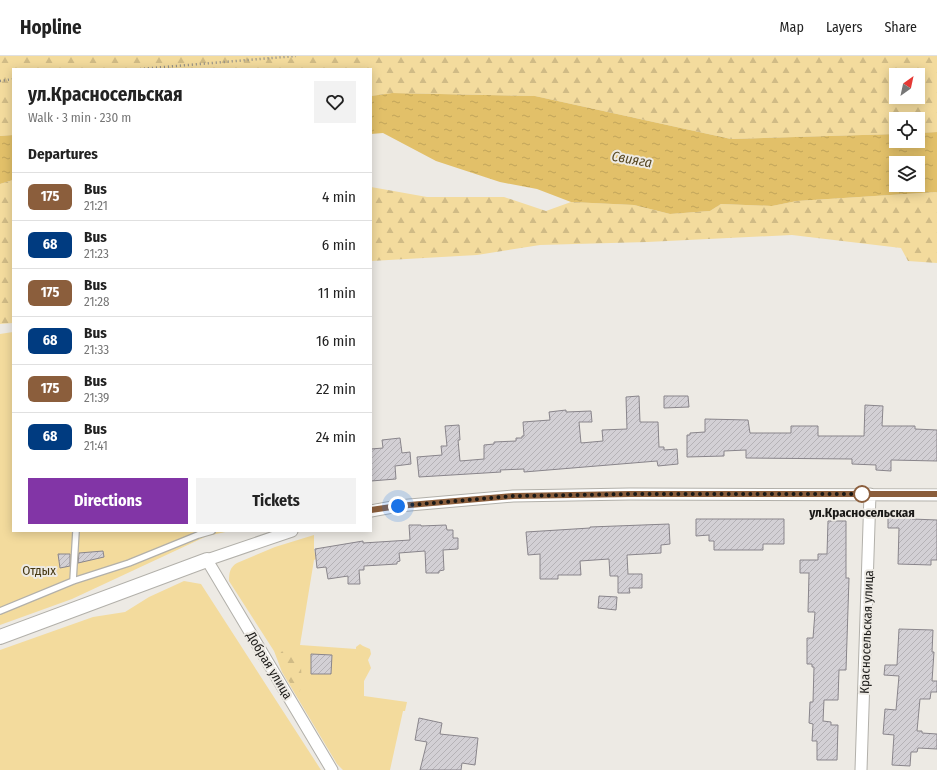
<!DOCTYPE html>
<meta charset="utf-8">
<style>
:root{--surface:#fff;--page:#f2f2f2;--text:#222;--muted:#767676;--line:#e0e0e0;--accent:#8235a6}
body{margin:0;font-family:"Fira Sans Condensed",sans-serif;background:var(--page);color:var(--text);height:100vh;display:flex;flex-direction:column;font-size:15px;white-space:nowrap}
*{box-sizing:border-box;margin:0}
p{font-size:13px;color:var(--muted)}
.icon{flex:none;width:22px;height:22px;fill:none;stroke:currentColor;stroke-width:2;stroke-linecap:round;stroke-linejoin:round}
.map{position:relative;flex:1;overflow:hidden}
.panel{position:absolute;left:12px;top:12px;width:360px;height:464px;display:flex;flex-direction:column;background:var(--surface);border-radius:0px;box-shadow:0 2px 10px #0003}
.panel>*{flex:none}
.badge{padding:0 8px;border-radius:6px;font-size:14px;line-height:26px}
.needle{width:26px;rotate:33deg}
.controls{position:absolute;left:889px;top:12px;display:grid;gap:8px}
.controls a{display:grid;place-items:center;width:36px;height:36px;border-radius:0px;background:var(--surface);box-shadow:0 2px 10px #0003;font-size:20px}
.you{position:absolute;width:20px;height:20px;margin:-10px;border:3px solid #fff;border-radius:50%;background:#1a73e8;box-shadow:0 0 0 6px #1a73e833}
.map>.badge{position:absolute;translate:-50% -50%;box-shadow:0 0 0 2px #fff}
h2{padding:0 16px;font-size:15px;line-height:36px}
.round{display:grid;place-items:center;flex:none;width:42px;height:42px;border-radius:0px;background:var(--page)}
.overview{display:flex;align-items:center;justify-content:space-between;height:68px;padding:0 16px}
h1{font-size:19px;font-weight:700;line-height:30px}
.primary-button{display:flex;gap:8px;margin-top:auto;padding:8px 16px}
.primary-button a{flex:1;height:46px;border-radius:0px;background:var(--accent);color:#fff;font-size:16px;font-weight:700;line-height:46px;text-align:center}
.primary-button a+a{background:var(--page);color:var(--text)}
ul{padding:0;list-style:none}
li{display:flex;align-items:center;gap:12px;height:48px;padding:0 16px;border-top:1px solid var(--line)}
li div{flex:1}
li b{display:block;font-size:15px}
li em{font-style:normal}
li .badge{min-width:44px;font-weight:700;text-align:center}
header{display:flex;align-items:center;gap:24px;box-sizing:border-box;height:56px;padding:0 20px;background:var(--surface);border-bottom:1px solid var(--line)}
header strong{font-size:19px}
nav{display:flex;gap:22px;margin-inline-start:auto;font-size:14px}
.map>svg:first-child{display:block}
.green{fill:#f3db9d}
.forest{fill:url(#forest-firs);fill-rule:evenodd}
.water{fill:url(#water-ripples);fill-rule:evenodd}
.building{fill:url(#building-hatch);stroke:#89858b}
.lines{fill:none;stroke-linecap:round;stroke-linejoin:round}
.service-casing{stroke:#b2b0aa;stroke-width:8}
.minor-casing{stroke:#b2b0aa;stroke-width:13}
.tertiary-casing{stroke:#b2b0aa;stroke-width:16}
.path{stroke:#8b8985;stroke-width:2.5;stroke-dasharray:1 3;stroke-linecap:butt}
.service{stroke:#fff;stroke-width:5.5}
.minor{stroke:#fff;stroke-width:11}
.tertiary{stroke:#fff;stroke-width:14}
.line-casing{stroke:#fff;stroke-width:9}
.line{stroke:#8b5e3c;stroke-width:6}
.walk{stroke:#1a1917;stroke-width:4;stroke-dasharray:0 7.2}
.stop-dot{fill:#fff;stroke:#8b5e3c;stroke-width:2}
.labels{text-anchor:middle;stroke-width:4;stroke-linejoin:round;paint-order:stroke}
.stop-label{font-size:13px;font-weight:bold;fill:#1a1917;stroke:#edeae4}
.park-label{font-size:13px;fill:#463812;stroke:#edeae4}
.street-label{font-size:13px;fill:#1a1917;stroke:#edeae4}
.water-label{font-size:14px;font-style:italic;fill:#584924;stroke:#edeae4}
</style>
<header>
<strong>Hopline</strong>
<nav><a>Map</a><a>Layers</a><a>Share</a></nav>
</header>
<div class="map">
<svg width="937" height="714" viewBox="0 0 937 714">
<defs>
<pattern id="forest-firs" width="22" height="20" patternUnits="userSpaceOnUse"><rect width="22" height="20" fill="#f3db9d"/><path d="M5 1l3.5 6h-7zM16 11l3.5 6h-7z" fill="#d0bb86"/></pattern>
<pattern id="water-ripples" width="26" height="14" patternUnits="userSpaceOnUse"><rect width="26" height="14" fill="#e2c069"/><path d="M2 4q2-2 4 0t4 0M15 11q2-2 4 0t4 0" fill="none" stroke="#c1a45a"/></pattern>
<pattern id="building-hatch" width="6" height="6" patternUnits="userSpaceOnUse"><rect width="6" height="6" fill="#d3d0d5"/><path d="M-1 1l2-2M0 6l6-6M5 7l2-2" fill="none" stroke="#b5b2b6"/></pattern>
</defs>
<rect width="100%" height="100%" fill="#edeae4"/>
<path class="green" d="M13,276V475H230L207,480L72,543L0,569V278Z
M314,479V493L316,503L314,504L300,589L356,593V591L360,588L363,590L370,593L371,598L368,604L371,612L364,625V640L407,646L405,655H403L390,714H343L337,708L282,616L274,595L229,525C229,517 230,511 237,507L275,491Z
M184,525L201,528L321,714H0V594L93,561L125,556L149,541Z"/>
<path class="forest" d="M0,0H937V76L918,77V63H896V78L731,83L535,40L393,37L371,40V13H13V79L0,80ZM896,19H918V41H896Z
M13,124V267L0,268V128Z
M371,131L427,141H504L546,155L571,146L634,149L670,158L710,155L721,148L772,150L797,145L937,136V207L908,205L901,192L792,179L647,186L540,189L477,199L371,205Z
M285,594C289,594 292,594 295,596C303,603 302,625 300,635L298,636L295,635L283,615L279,603L281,596Z"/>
<path class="water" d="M392,37L535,40L731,83L896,78V85H918V77L937,76V136L797,145L772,150L721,148L710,155L670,158L634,149L571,146L537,133L500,126L436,105L383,77L371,78V40ZM896,107H918V129H896Z
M13,79V124L0,128V80Z"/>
<path class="building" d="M639,340L640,366H658L659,391H664V394L677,393L678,408L658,410L657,405L524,416V413L500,414L501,416L419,421L417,401L442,399L441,390H447L445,370L459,369L460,384H458L460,405L484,403V389L494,388V386L516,385V382H522V380H524L523,366L550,364L549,356L566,354V356L591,355L592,366H579L581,387L603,385L602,374L627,373L626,341Z
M664,340H688L689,351L664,352Z
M865,349L883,350L882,370H915V373L937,374V405L891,404V415L876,414V409L852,408V403L746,402V394L724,395V400L687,401V379H690V377L705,376V363L748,364L750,377H791V370H818V380H864Z
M400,382L402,397L410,396L411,408L395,410L396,423L371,425V393L383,392L382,384Z
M894,456L912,457V463L937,464V504H931V509L898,508L899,472H888V461Z
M696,463H784V488H763V494H714V485H709V479L696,480Z
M828,465H846V522H849L846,614H839L838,644H824L823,665L831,666V669H838L837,704H817V685H812L813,668L809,667L810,646H813L814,611H812V608H807V582H813L815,556H808L809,517H800V504H818V498H827Z
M669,468L670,488L661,489V497L627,499L628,518H642V532H629L630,537H618V520H610L609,503L580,505L581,519H558V523H540V498L528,499L526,476L590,472V471Z
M409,469H421V470L446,469L447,474H453V482H458V493L443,494L444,514L439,515V517H426L425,495L399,497L400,505L397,506V508L364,510V514H359L360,528H348V520L328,523L326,511L317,512L315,493L363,485V487L410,484Z
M103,495L104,501L78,507L79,497Z
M58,498H70V510L60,512Z
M599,540L617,541L616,554L598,552Z
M899,573L933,574L932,596H934L932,625H937V636H931L930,643H920L917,675H922V677L937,678V693L918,692L917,696H911L910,710L892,709L894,679L883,678L885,653L896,654L899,620L884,619L885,609H897Z
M311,598L332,599L331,618H311Z
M419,662L442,667L440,678L478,682L475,709L462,707L461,714H420L427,686L415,684Z"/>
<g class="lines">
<g class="service-casing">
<path id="service" d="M73,525L76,475
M0,555L73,525L129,507L198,479L212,475"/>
</g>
<g class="minor-casing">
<path id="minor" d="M371,455L398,450L513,440L630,438L937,439
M292,475L207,504L332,714
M861,714L870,438"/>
</g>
<g class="tertiary-casing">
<path id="tertiary" d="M0,581L207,504"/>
</g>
<path class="path" d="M140,13L296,0
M0,25L13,23"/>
<use href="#service" class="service"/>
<use href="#minor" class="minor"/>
<use href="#tertiary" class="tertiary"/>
</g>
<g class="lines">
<g class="line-casing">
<path id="line" d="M371,454L398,450L513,440L630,438H937"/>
</g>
<use href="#line" class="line"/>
<path class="walk" d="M398,450L513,440L630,438H862"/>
</g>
<circle class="stop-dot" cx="862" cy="438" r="8"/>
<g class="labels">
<g class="stop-label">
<text x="862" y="461">ул.Красносельская</text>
</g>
<g class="park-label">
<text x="39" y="519">Отдых</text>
</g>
<g class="street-label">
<text transform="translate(866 576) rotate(-88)" y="5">Красносельская улица</text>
<text transform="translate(270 609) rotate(59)" y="5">Добрая улица</text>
</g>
<g class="water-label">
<text transform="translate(632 103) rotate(10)" y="5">Свияга</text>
</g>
</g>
</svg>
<div class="controls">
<a><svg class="needle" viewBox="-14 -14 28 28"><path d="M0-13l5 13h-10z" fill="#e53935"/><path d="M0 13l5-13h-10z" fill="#767676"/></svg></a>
<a><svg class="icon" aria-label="locate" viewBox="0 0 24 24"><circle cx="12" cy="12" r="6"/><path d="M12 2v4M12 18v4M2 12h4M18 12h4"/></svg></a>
<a><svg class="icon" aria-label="layers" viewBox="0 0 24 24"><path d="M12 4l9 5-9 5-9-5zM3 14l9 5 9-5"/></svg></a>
</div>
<div class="you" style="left:398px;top:450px"></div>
<section class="panel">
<div class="overview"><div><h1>ул.Красносельская</h1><p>Walk · 3 min · 230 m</p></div><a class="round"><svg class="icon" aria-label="heart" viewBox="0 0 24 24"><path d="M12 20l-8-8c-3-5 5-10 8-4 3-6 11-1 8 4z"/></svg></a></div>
<h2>Departures</h2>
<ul>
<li><span class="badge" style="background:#8b5e3c;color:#fff">175</span><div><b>Bus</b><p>21:21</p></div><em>4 min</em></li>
<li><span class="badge" style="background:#003b80;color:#fff">68</span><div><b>Bus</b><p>21:23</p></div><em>6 min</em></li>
<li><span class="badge" style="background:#8b5e3c;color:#fff">175</span><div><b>Bus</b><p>21:28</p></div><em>11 min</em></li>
<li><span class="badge" style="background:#003b80;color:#fff">68</span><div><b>Bus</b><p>21:33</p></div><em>16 min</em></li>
<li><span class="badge" style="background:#8b5e3c;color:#fff">175</span><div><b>Bus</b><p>21:39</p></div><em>22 min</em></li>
<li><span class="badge" style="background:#003b80;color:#fff">68</span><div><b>Bus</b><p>21:41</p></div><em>24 min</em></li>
</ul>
<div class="primary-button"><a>Directions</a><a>Tickets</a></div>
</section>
</div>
